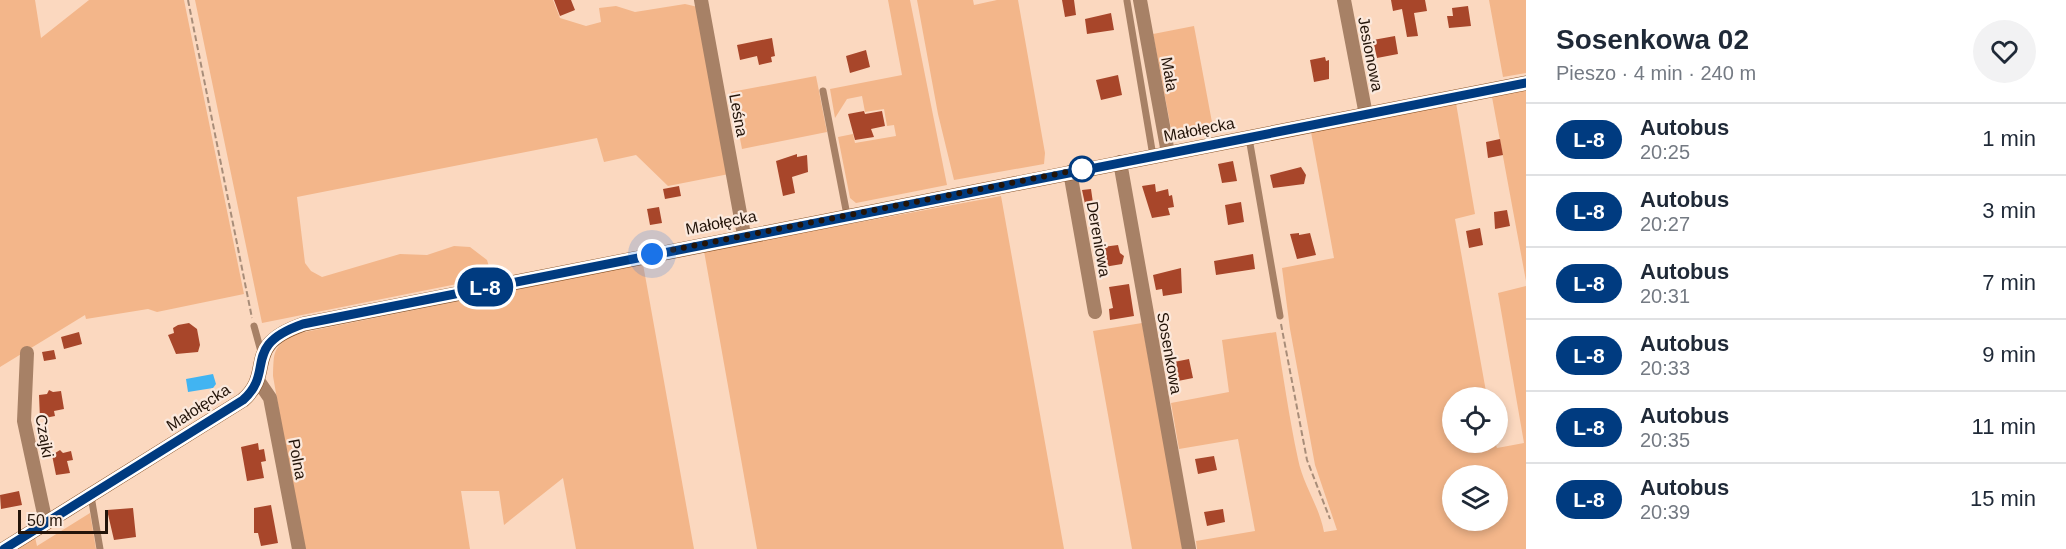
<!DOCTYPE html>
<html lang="pl">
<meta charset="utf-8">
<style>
:root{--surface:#fff;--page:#f2f2f3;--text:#1f2937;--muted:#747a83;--line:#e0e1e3}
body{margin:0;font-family:Arial,sans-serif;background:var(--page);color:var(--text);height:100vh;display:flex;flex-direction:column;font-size:22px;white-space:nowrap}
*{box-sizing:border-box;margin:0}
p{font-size:20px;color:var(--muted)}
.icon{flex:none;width:33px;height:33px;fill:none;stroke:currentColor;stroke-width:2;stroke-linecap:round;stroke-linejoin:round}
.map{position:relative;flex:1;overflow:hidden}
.side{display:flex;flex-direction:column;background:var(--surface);width:540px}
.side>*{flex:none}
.badge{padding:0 12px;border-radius:20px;font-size:21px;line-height:39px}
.controls{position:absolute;left:1442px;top:387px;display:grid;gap:12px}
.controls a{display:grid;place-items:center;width:66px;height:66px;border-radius:50%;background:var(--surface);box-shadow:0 3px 9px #0003;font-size:30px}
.scale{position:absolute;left:18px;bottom:15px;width:90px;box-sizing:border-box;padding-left:6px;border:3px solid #231409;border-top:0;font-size:16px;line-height:21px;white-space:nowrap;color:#231409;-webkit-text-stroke:4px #fbe9dd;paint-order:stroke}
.you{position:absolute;width:30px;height:30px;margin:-15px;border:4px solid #fff;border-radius:50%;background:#1a73e8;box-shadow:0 0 0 9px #1a73e833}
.map>.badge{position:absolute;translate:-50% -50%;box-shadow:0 0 0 3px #fff}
.round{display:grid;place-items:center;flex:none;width:63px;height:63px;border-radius:32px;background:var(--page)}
.head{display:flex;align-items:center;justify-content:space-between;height:102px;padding:0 30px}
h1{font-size:28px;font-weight:700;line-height:45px}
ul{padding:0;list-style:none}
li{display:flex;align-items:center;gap:18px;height:72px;padding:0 30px;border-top:2px solid var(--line)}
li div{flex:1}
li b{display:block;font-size:22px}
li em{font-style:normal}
li .badge{min-width:66px;font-weight:700;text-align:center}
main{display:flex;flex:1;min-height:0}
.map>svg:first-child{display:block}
.green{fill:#f3b68a;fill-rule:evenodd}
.water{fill:#41b4f2}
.building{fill:#a8462a}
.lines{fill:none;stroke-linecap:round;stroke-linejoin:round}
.path{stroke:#a88d79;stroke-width:2;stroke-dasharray:6 3;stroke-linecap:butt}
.lane{stroke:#a78166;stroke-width:7}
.street{stroke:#a78166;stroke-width:14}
.secondary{stroke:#895328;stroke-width:15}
.line-casing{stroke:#fff;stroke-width:14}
.line{stroke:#003b80;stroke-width:9}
.walk{stroke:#231409;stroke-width:6;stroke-dasharray:0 10.8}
.stop-dot{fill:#fff;stroke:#003b80;stroke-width:3}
.labels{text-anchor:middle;stroke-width:4.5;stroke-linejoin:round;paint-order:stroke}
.street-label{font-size:16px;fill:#231409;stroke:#fbe9dd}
</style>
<main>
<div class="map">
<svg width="1526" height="549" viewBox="0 0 1526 549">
<rect width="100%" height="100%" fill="#fbd8bf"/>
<path class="green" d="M0,0H35L41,38L89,0H184L244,294L157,312L148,309L86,319L85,315L0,367Z
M195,0H553L560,18L586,26L601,22L599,8L616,6L635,12L685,4L698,7L729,174L668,186L636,155L604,162L597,138L297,197L305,263L311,271L322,277L400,254L427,255L454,246L470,247L487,260L492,277L262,323Z
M888,0H910L947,185L856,203L850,198L838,137L853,134L855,143L896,136L894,125L887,126L884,109L865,112L862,96L847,99L835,118L830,89L902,75Z
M917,0H973L974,5L997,0H1018L1045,153L1044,164L954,180L938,114Z
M1489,0H1526V73L1503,77Z
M1194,26L1214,133L1173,139L1153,34Z
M816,76L827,132L742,149L731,92Z
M1526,90V281L1492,97Z
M1456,103L1475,214L1455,219L1487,397L1452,398V442L1495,443L1497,448L1524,443L1498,293L1526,286V549H1197L1196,541L1255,531L1238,439L1179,449L1171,403L1229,392L1222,340L1276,332C1283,374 1289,417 1298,459C1303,485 1319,505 1324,532L1337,530L1315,465L1290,329L1282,268L1334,258L1311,132ZM1452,476H1497V520H1452Z
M1001,196L1064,549H757L704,251Z
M643,264L694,549H576L563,478L504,525L499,491H461L470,549H303L273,376C274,352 272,347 295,334Z
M1142,323L1183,549H1132L1093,331Z
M90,513L96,549H14L35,537L37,546Z"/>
<path class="water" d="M213,374L216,384L213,388L188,392L186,379Z"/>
<path class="building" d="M554,0H571L575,10L560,16Z
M1062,0H1074L1076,15L1065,17Z
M1391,0H1425L1427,11L1414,13L1418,36L1407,37L1402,9L1393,11Z
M1468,6L1471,26L1449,28L1447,16H1453L1452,8Z
M1111,13L1114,30L1087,34L1085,19Z
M1395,36L1398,54L1377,58L1373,40Z
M772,38L775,56L771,57L772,62L759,65L757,56L740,60L737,45Z
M866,50L870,67L850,73L846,56Z
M1325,57L1326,61L1329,60V79L1314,82L1310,60Z
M1118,75L1122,95L1101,100L1096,80Z
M864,111L865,114L882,111L885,126L871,129L874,137L855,140L848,114Z
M1500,139L1503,155L1488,158L1486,142Z
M797,154V157L807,155L808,172L792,177L795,193L783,196L776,161Z
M1233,161L1237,181L1222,183L1218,164Z
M1301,167L1306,175L1304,184L1273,188L1270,175Z
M1155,184L1156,192L1168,189L1169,196L1172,195L1174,207L1168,208L1170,215L1152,218L1142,186Z
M679,186L681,196L665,199L663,189Z
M1091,189L1093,203L1085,204L1082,190Z
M1241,202L1244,222L1228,225L1225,205Z
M659,207L662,223L650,225L647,209Z
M1507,210L1510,226L1495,229L1494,212Z
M1480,228L1483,245L1469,248L1466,231Z
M1299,233V235L1310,233L1316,255L1297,259L1290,234Z
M1118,245L1120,253L1124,256L1122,264L1098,268L1095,248Z
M1253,254L1255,269L1216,275L1214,261Z
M1181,268L1182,293L1163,296L1162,289L1156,290L1153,275Z
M1129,284L1134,316L1110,320L1109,309L1113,308L1109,287Z
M189,323L197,329L200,345L198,352L176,354L168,335L174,333L173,328L178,325Z
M79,332L82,344L64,349L61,337Z
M54,350L56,359L44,361L42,352Z
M1189,359L1193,378L1178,381L1174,362Z
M49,390L53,392L61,391L64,409L54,411L55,416L40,419L39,395L47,394Z
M258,443L259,450L264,449L266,461L261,462L264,478L247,481L241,447Z
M60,450L63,453L71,451L73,460L67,461L70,473L56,475L52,455Z
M1214,456L1217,470L1198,474L1195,459Z
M19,491L22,505L1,509L0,495Z
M271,505L278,543L261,546L258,533H254V508Z
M133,508L136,537L114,540L107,510Z
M1223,509L1225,522L1207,526L1204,512Z"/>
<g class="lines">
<path class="path" d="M188,0L252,318
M1281,324L1307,460L1330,519"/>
<path class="lane" d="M1127,1L1153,156
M823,91L847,215
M1249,138L1280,316
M254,326L262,355
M91,496L100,549"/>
<path class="street" d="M701,0L744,235
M1140,0L1168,153
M1344,0L1366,115
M1120,162L1189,549
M1070,172L1095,312
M27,353L24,421L46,523
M257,379L270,398L299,549"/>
<path class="secondary" d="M4,549L243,400C276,371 240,346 304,324L1526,83"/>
</g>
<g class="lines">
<g class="line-casing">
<path id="line" d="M4,549L243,400C276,371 240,346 303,324L1526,83"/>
</g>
<use href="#line" class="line"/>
<path class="walk" d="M652,254L1082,169"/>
</g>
<circle class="stop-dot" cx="1082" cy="169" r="12"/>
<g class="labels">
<g class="street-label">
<text transform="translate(1371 54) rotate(79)" y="6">Jesionowa</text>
<text transform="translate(1170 74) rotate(80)" y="6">Mała</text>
<text transform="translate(739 115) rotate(79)" y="6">Leśna</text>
<text transform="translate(1199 129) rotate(-11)" y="6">Małołęcka</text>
<text transform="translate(721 222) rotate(-11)" y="6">Małołęcka</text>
<text transform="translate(1099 239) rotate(80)" y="6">Dereniowa</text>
<text transform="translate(1170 353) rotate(80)" y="6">Sosenkowa</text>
<text transform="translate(198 407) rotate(-33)" y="6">Małołęcka</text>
<text transform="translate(45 436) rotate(80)" y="6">Czajki</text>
<text transform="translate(298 459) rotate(79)" y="6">Polna</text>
</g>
</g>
</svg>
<div class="controls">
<a><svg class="icon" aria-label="locate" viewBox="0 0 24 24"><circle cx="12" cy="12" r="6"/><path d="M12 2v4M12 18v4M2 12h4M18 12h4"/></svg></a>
<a><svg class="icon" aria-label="layers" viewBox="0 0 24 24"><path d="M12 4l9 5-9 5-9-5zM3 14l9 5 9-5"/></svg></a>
</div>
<div class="scale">50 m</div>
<div class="you" style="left:652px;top:254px"></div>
<b class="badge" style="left:485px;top:287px;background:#003b80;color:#fff">L-8</b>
</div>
<section class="side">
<div class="head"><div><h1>Sosenkowa 02</h1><p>Pieszo · 4 min · 240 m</p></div><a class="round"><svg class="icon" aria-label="heart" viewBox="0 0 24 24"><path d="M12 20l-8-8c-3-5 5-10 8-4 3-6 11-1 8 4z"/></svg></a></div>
<ul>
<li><span class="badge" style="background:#003b80;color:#fff">L-8</span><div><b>Autobus</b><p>20:25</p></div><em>1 min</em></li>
<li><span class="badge" style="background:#003b80;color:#fff">L-8</span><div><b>Autobus</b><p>20:27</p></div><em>3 min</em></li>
<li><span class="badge" style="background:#003b80;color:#fff">L-8</span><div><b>Autobus</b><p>20:31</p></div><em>7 min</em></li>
<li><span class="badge" style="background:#003b80;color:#fff">L-8</span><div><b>Autobus</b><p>20:33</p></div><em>9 min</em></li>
<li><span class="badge" style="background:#003b80;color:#fff">L-8</span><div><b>Autobus</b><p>20:35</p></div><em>11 min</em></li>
<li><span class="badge" style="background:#003b80;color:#fff">L-8</span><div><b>Autobus</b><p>20:39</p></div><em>15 min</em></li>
</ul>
</section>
</main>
